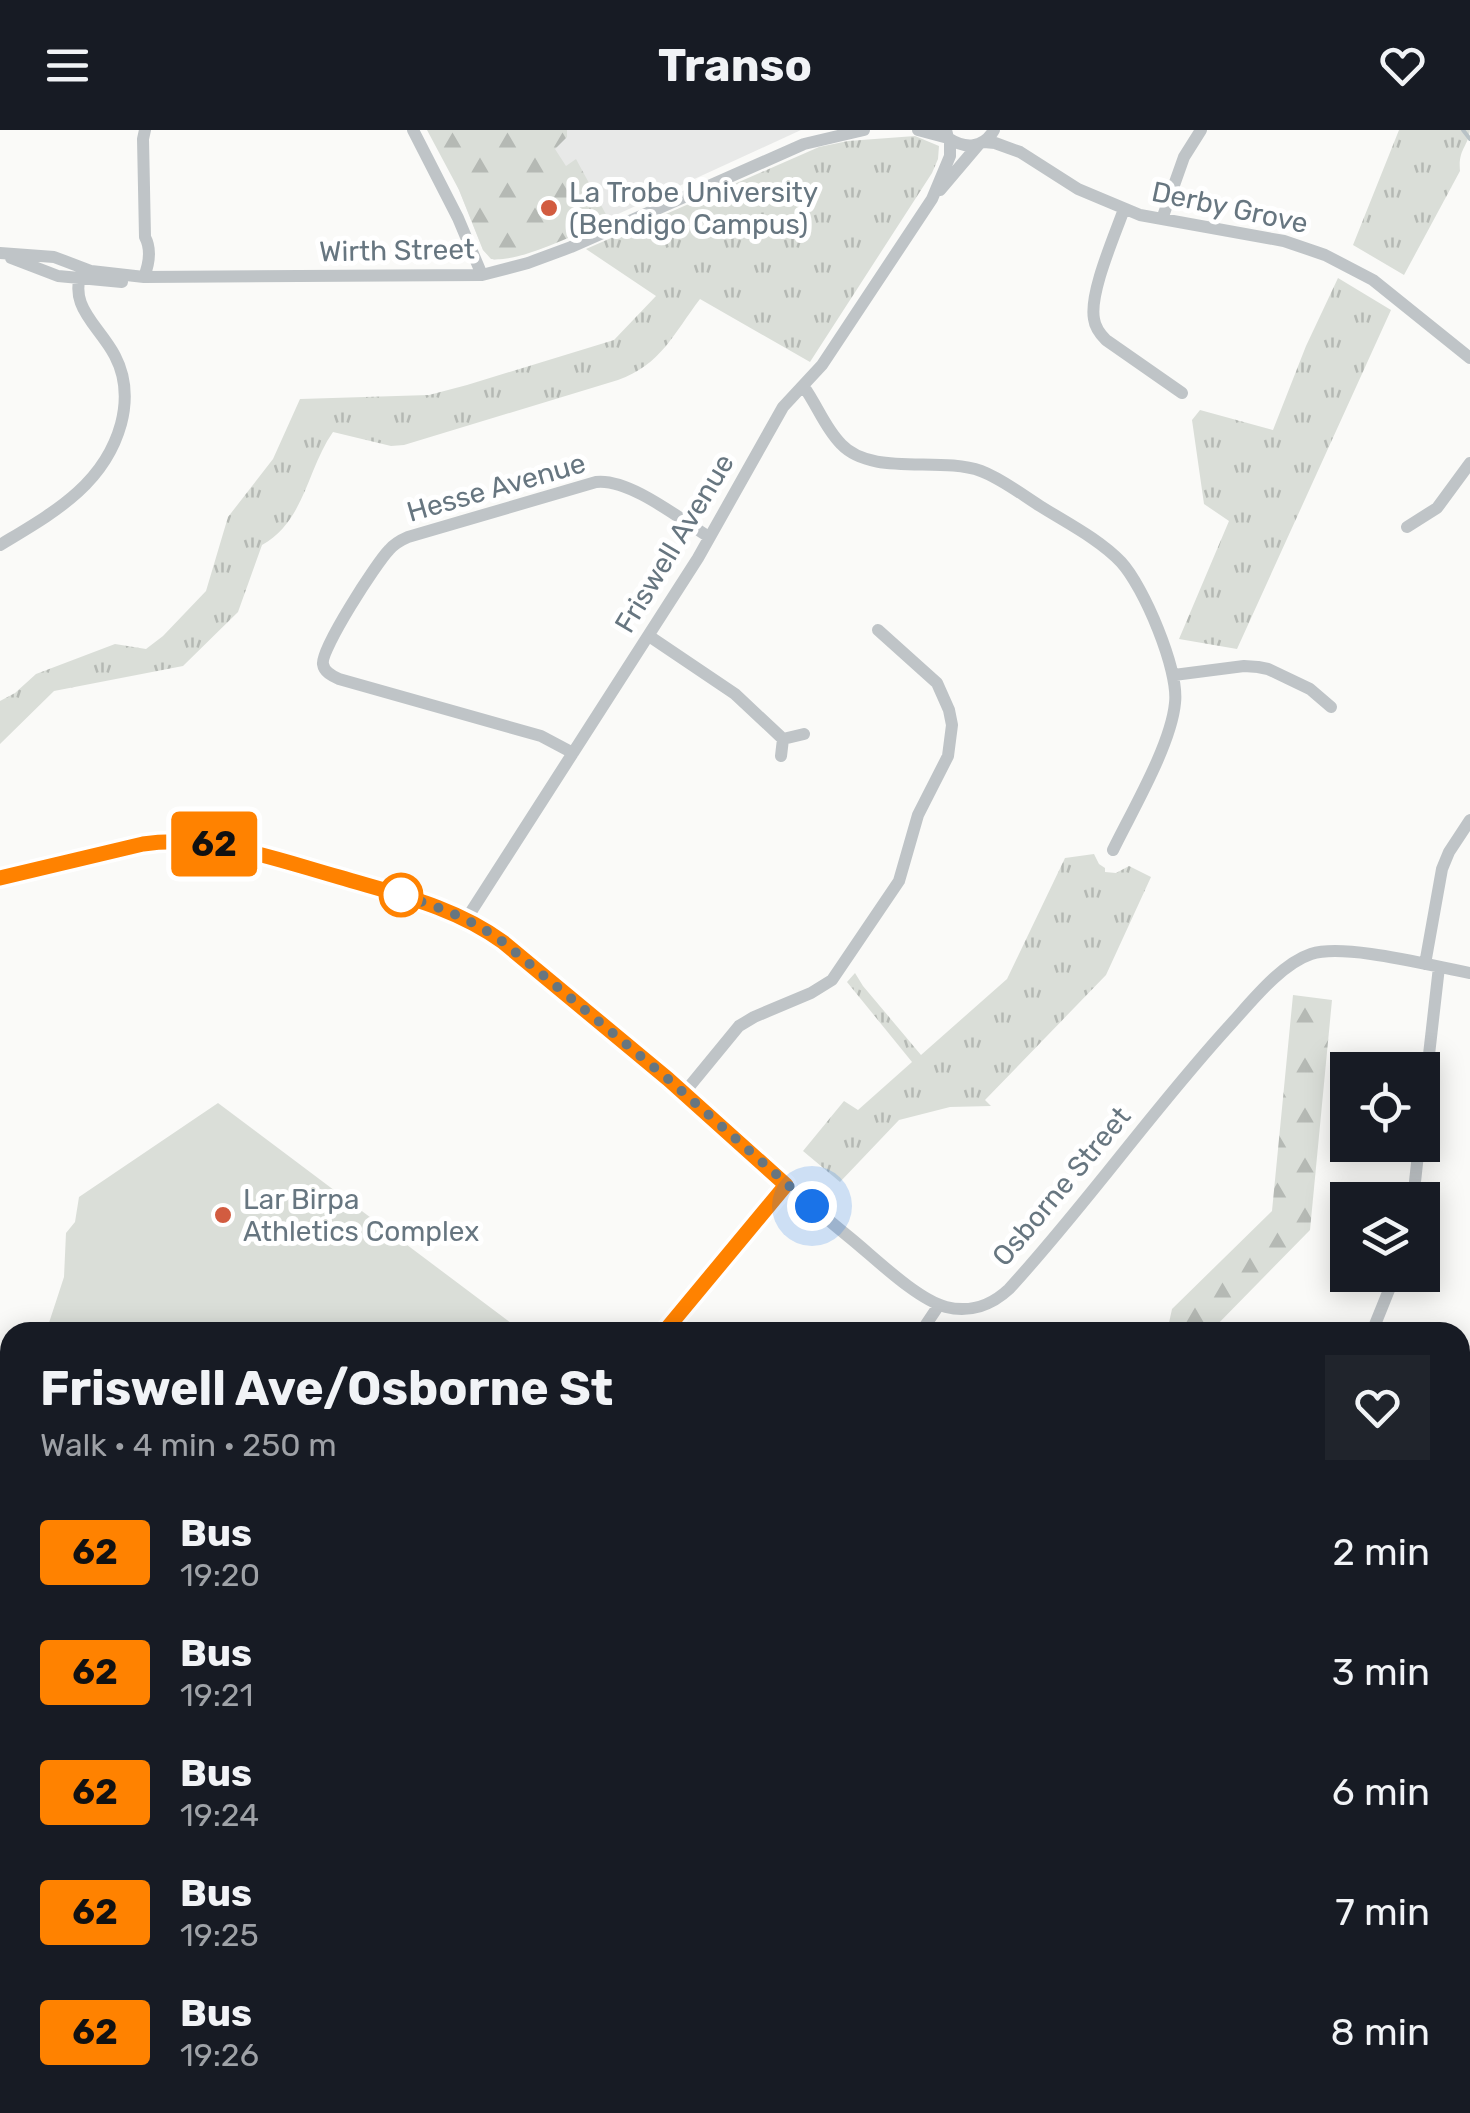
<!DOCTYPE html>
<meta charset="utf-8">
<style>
:root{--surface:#171b24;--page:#20242c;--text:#f1f3f6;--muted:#9ea1a6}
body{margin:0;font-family:Rubik,sans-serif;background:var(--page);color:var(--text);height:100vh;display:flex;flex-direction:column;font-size:38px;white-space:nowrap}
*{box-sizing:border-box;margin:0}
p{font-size:32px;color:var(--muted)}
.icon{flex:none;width:55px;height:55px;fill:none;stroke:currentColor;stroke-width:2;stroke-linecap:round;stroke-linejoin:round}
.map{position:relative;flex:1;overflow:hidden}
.panel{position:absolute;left:0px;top:1192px;width:1470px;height:792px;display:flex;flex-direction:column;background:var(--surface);border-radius:30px 30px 0 0;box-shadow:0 5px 25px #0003}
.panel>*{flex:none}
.badge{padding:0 20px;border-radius:8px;font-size:35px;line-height:65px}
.tools{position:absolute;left:1330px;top:922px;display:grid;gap:20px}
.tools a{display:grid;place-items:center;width:110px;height:110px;border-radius:0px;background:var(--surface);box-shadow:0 5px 25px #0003;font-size:50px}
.you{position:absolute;width:50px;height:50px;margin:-25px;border:8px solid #fff;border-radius:50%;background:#1a73e8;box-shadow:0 0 0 15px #1a73e833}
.map>.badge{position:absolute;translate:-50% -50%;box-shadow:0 0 0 5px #fff}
.round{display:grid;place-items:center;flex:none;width:105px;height:105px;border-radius:0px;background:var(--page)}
.headline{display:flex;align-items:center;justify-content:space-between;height:170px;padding:0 40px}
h1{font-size:48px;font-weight:700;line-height:75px}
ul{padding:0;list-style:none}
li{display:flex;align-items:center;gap:30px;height:120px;padding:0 40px}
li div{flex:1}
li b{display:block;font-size:38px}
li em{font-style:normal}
li .badge{min-width:110px;font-weight:700;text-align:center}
header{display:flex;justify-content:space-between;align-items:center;height:130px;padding:0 40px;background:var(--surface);font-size:45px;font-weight:700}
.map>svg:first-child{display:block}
.built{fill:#e8e9e8}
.grass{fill:url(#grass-tufts)}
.forest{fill:url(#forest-firs)}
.park{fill:url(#park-crowns)}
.pitch{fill:#daded8}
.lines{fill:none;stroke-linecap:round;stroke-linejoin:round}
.stream{stroke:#b8c2c6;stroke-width:4}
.minor{stroke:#bfc4c7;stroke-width:12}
.tertiary{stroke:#bfc4c7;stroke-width:15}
.line-casing{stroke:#fff;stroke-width:22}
.line{stroke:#ff8200;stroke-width:15}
.walk{stroke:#677680;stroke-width:10;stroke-dasharray:0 18}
.poi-dot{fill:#d25c40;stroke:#fff;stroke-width:4}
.stop-dot{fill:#fff;stroke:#ff8200;stroke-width:5}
.labels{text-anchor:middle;stroke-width:10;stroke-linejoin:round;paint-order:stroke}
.poi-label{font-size:28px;fill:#677680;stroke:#fff;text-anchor:start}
.street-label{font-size:28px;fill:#677680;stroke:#fff}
</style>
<header><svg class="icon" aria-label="menu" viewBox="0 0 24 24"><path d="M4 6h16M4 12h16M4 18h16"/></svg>Transo<svg class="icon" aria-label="heart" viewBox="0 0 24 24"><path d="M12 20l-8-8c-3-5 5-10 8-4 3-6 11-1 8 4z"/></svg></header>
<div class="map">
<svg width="1470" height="1983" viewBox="0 0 1470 1983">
<defs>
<pattern id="grass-tufts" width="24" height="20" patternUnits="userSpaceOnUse" patternTransform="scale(2.5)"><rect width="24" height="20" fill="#daded8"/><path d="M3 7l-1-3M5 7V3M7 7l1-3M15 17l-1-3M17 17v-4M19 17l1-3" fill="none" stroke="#b5b9b4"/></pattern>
<pattern id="forest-firs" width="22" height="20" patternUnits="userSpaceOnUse" patternTransform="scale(2.5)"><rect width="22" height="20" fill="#daded8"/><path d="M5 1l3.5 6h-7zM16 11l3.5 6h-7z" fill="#b5b9b4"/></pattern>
<pattern id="park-crowns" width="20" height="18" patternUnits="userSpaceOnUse" patternTransform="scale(2.5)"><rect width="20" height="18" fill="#daded8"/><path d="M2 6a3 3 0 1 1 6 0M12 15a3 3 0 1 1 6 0" fill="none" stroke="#b5b9b4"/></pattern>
</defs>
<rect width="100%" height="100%" fill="#fafaf8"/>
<path class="built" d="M435,0H801L568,107L540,119L494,130L483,120Z"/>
<path class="grass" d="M1399,0H1470C1468,17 1458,19 1460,41L1404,145L1353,115Z
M915,6L939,16L938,29L932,43L810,232L700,169C674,203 661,235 618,250L404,315L391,316L333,302C307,339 305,391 262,415L238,482L183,536L54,561L0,614V571L15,563L36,544L115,514L146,519L163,506L206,461L228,387L273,329L300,269L429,265L467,255L614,210L656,166L586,119L819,17L848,11Z
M1338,148L1391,180L1237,519L1179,509L1229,391L1204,374L1192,290L1200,280L1273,300L1306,216Z
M1094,724L1099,734L1105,738V742L1116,743L1129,736L1151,747L1106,845L985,970L991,976L950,977L899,990L840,1052L803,1021L844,971L858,980L912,932L847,852L855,843L863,856L921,925L1007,849L1065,728Z
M6,1637L10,1642V1696L0,1701V1644Z
M7,1768H10L8,1879L0,1875V1780Z
M220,1975H325L318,1983H214Z"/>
<path class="forest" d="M427,0H567V7L555,19L566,36L576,29L609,90C579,102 521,133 491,129L483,120L459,60Z
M1293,865L1332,870L1310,1100L1210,1202H1167L1172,1179L1272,1081Z
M1470,1433V1492L1460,1494V1442Z
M10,1696V1764L0,1780V1701Z
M134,1975H220L214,1983H150Z
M325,1975H642L652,1983H318Z"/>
<path class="park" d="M0,1525L10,1533V1642L0,1631Z"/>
<path class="pitch" d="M218,973L523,1202H46L64,1147L66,1103L75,1092L79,1067Z"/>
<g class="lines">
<path class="stream" d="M1463,0L1470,9
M0,1749L10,1747"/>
<path class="minor" d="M413,0L458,88L482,145
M918,0L948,8
M946,0L948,8C965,19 983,19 994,0
M984,12L995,13L1020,22L1078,59L1140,85L1284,111L1325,125L1373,150L1470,228
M940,60L979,14
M1124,79C1115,105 1089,163 1094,189C1095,197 1100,204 1106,210L1182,263
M1162,89L1184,27L1201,0
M0,123L54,127L91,141L144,147L482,145L528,133L571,117L804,14L864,0
M11,128L58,146L122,152
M144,147C149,134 152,120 145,107L143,9L145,0
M804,257C817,275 825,298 841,314C872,347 939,326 981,341C1002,349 1021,364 1040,376C1067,393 1099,409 1121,432C1144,457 1179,540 1175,573C1171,615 1132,681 1113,720
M1407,397L1437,378L1470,333
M0,415C51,384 104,356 121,294C127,271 126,247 115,226C99,195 66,176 83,138
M649,506L735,564L783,609
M1174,545L1244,536L1258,537L1268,539L1310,559L1331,577
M573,623L541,606L339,549C332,546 324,542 323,534C320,520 377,432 389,420C394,414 401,410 408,407L596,352C629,348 680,389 709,407
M781,626L783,609L804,604
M0,748L143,714C218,702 293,734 364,754C402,765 444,774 478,794C519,819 554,855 590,885C677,958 761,1035 849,1107C874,1127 916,1169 946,1177C970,1183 992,1175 1009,1159C1087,1074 1153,979 1231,894C1252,871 1281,834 1311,824C1345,813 1432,836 1470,843
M467,788L698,428L783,277L822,235L932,69L950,26V9
M1425,834L1442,739L1449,722L1470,690
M684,963L739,896L754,887L811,863L832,850L899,751L918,685L948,626L952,595L949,580L937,553L878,500
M1422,986L1439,837
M1413,1070L1419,1015
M664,1202L786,1055
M921,1202L939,1175
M1372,1202L1395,1145
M1460,1586H1470
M1460,1927L1470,1924
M1324,1975L1335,1983
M66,1983L71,1975
M1372,1983L1381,1975"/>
<path class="tertiary" d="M0,1356L10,1361
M799,1975L807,1983"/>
</g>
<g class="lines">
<g class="line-casing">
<path id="line" d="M0,748L143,714C210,704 275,729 339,747C396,764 454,776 503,812L668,949L786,1055L664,1202"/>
</g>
<use href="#line" class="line"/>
<path class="walk" d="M401,765L394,763C434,775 469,787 503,812L668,949L812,1076"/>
</g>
<g class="poi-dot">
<circle cx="549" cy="78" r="10"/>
<circle cx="223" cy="1085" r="10"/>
</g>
<circle class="stop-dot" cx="401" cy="765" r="20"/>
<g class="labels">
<g class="poi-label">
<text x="569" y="72">La Trobe University<tspan x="569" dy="32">(Bendigo Campus)</tspan></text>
<text x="243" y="1079">Lar Birpa<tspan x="243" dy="32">Athletics Complex</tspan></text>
</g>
<g class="street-label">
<text transform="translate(1230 77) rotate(12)" y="10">Derby Grove</text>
<text transform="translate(397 120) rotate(-1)" y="10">Wirth Street</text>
<text transform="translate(496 357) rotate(-16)" y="10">Hesse Avenue</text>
<text transform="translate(674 413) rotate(-59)" y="10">Friswell Avenue</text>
<text transform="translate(1061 1056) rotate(-50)" y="10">Osborne Street</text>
</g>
</g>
</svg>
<div class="tools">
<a><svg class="icon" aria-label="locate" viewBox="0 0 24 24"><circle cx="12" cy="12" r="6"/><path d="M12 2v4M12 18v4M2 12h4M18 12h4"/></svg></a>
<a><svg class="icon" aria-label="layers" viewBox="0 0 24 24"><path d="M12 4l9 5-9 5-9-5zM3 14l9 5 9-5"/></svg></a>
</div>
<div class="you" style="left:812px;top:1076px"></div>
<b class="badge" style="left:214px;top:714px;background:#ff8200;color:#111">62</b>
<section class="panel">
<div class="headline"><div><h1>Friswell Ave/Osborne St</h1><p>Walk · 4 min · 250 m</p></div><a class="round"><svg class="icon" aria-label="heart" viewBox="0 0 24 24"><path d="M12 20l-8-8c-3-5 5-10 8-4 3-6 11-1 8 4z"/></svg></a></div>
<ul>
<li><span class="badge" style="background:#ff8200;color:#111">62</span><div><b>Bus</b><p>19:20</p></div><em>2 min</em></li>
<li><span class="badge" style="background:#ff8200;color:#111">62</span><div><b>Bus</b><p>19:21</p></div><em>3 min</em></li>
<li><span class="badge" style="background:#ff8200;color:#111">62</span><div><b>Bus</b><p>19:24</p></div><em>6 min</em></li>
<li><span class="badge" style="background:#ff8200;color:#111">62</span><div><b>Bus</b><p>19:25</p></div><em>7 min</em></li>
<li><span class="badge" style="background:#ff8200;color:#111">62</span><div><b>Bus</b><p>19:26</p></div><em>8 min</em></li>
</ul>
</section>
</div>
